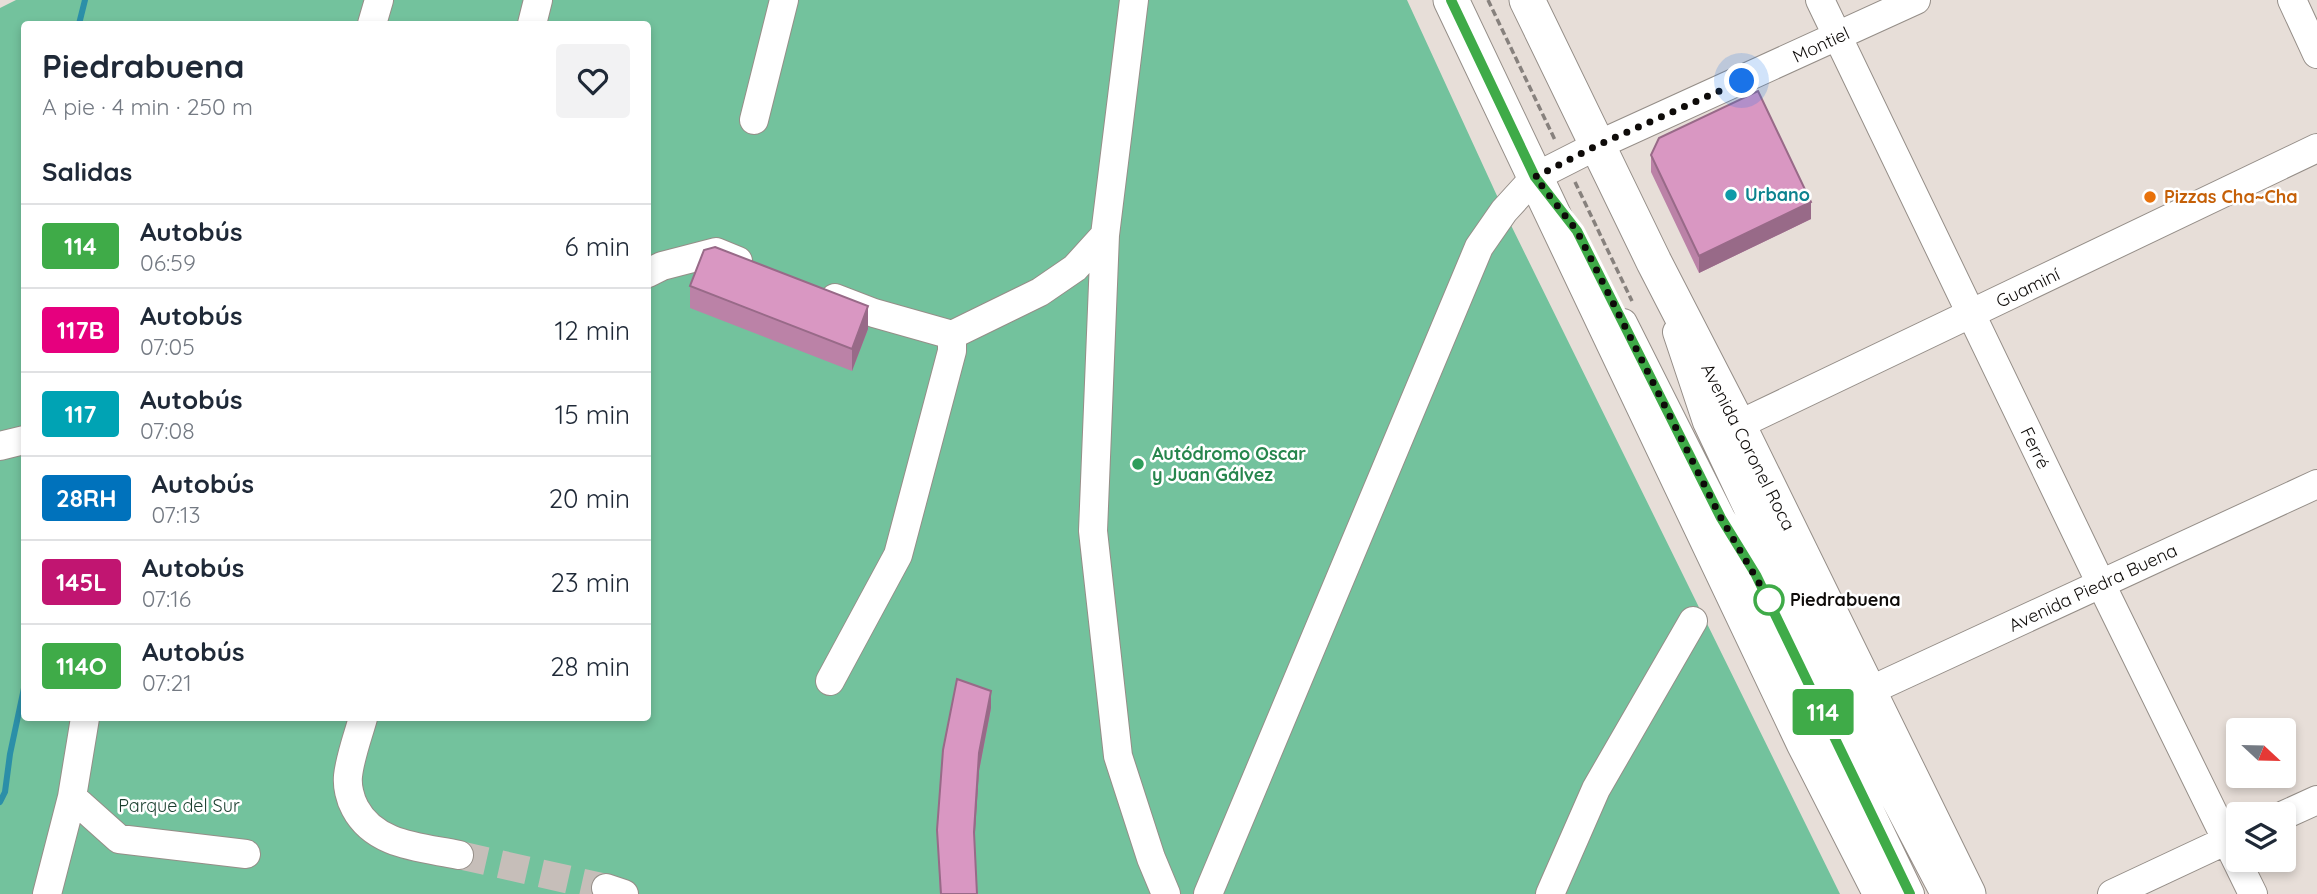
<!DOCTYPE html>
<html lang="es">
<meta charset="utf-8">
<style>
:root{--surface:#fff;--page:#f2f2f3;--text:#1f2937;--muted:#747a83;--line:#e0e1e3}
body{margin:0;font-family:Quicksand,sans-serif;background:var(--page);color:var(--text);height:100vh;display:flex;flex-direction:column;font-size:26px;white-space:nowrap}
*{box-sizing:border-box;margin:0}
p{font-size:23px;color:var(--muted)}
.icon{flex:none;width:38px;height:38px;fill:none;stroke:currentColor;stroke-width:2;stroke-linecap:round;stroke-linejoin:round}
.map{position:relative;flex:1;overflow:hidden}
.side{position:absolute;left:21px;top:21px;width:630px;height:700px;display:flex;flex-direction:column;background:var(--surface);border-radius:7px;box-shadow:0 4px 10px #0003}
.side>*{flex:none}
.badge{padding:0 14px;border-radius:5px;font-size:24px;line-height:46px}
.needle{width:46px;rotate:112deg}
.controls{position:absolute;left:2226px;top:718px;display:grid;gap:14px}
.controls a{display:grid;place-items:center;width:70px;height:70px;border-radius:7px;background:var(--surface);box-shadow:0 4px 10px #0003;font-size:35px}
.you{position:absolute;width:35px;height:35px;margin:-18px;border:5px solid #fff;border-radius:50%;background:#1a73e8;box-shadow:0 0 0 10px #1a73e833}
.map>.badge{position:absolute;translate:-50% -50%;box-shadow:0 0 0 4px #fff}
h2{padding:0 21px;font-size:26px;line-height:63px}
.round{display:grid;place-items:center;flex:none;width:74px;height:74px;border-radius:7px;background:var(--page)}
.summary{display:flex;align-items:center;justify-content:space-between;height:119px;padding:0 21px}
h1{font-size:33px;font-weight:700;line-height:52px}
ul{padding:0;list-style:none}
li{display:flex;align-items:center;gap:21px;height:84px;padding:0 21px;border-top:2px solid var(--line)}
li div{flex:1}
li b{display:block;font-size:26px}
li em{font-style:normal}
li .badge{min-width:77px;font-weight:700;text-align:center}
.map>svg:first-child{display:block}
.green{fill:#73c29d;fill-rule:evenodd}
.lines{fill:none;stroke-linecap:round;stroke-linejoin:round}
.stream{stroke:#2b8fa8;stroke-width:6}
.minor-tunnel{stroke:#c6beb9;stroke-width:28;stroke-dasharray:28 14;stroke-linecap:butt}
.minor-casing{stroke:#958e88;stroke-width:30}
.major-casing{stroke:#958e88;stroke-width:37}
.path{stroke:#87817d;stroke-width:3.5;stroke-dasharray:7 3.5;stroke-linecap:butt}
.minor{stroke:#fff;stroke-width:28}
.major{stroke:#fff;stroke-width:35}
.wall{fill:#bb82a7}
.shaded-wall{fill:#986a88}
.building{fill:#d997c2;stroke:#986a88;stroke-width:2}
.line-casing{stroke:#fff;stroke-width:16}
.line{stroke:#3fab48;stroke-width:10}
.walk{stroke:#0e0b09;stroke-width:7;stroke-dasharray:0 12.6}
.culture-dot{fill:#0f9aa8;stroke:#fff;stroke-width:2.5}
.food-dot{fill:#e8710a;stroke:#fff;stroke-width:2.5}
.leisure-dot{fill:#2e9e5b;stroke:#fff;stroke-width:2.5}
.stop-dot{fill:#fff;stroke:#3fab48;stroke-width:3.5}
.labels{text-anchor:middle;stroke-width:5;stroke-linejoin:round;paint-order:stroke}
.street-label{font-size:18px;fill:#0e0b09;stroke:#fff}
.culture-label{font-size:18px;font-weight:bold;fill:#0d838f;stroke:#fff;text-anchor:start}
.food-label{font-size:18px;font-weight:bold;fill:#c56008;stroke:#fff;text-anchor:start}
.leisure-label{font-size:18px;font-weight:bold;fill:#27864d;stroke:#fff;text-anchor:start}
.stop-label{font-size:18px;font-weight:bold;fill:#0e0b09;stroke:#fff;text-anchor:start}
.park-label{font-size:18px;fill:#1a3e2e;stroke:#fff}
</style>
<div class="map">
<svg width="2317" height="894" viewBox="0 0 2317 894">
<rect width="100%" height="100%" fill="#e7ded8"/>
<path class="green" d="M16,0H1407L1504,211L1840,894H0V8ZM24,24H648V718H24Z"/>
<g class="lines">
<path class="stream" d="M79,24L85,0
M0,802L5,792L10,754L24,688"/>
<path class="minor-tunnel" d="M459,855L606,888"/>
<g class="minor-casing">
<path id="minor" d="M1134,0L1105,235L1093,531L1118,756L1151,858L1166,894
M1820,0L2101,584L2253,894
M2292,0L2317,54
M372,24L379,0
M532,24L538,0
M754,120L784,0
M648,273L662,266L716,252L738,261
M835,298L874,313L952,335L1040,292L1075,268L1105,235
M1623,323L1721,518L1756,575L1910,894
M1677,332L1707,422L1787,591L1850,723L1891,791L1945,894
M1738,425L2317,148
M0,446L24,440
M830,681L898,555L952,351V335
M1869,691L2317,484
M363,718C358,736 350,757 348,776C347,786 350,799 355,808C375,846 421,847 459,855
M72,797L119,839L246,854
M2284,815L2317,800
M606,888L624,894
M47,894L72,797L85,718
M1208,894L1479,247L1504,211L1535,177L1598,145L1916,0
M1550,894L1596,789L1693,621
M2112,894L2238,835"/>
</g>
<g class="major-casing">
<path id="major" d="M1451,0L1804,743L1881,894
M1527,0L1654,262L1738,425L1968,894"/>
</g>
<path class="path" d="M1488,0L1555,140
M1575,182L1632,301"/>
<use href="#minor" class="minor"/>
<use href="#major" class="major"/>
</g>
<path class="wall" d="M1651,155L1811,219L1699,273L1651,172Z
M690,286L868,329L852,371L690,308Z
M991,708L979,771L974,842L977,894H940L937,830Z"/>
<path class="shaded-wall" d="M1811,202V219L1699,273V256Z
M868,306V329L852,371V349Z
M991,691V708L979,771L974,849V832L979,753Z"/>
<path class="building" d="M1758,91L1811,202L1699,256L1651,155L1659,138Z
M715,247L868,306L852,349L690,286L704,250Z
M957,679L991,691L979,753L974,832L977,894H941L937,830L943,750Z"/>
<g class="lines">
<g class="line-casing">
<path id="line" d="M1451,0L1535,177L1577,231L1721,518L1756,575L1910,894"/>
</g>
<use href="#line" class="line"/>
<path class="walk" d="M1742,81L1598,145L1535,177L1577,231L1721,518L1769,600"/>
</g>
<circle class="culture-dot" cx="1731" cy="195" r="7"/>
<circle class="food-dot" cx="2150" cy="197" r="7"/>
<circle class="leisure-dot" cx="1138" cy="464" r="7"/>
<circle class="stop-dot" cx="1769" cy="600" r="14"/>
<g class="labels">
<g class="street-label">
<text transform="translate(1821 45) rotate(-25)" y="6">Montiel</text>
<text transform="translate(2028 288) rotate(-26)" y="6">Guaminí</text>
<text transform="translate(1748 447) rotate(63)" y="6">Avenida Coronel Roca</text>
<text transform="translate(2035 448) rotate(64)" y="6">Ferré</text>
<text transform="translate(2093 588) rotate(-25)" y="6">Avenida Piedra Buena</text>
</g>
<g class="culture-label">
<text x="1745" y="201">Urbano</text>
</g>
<g class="food-label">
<text x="2164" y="203">Pizzas Cha~Cha</text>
</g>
<g class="leisure-label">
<text x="1152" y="460">Autódromo Oscar<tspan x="1152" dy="21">y Juan Gálvez</tspan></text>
</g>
<g class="stop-label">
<text x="1790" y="606">Piedrabuena</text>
</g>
<g class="park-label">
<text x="179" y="812">Parque del Sur</text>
</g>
</g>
</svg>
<div class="controls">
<a><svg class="needle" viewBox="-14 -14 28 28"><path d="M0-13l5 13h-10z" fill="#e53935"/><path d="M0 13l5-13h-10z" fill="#747a83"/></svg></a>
<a><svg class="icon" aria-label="layers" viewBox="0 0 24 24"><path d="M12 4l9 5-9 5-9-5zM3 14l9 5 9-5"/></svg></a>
</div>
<div class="you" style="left:1742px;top:81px"></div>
<b class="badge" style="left:1823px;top:712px;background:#3fab48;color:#fff">114</b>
<section class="side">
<div class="summary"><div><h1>Piedrabuena</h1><p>A pie · 4 min · 250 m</p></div><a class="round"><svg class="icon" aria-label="heart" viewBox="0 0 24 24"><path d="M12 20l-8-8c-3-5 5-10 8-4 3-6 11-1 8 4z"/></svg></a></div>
<h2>Salidas</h2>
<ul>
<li><span class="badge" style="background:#3fab48;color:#fff">114</span><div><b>Autobús</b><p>06:59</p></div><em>6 min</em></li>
<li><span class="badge" style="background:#e6007e;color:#fff">117B</span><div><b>Autobús</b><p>07:05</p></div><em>12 min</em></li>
<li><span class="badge" style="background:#00a3b4;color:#fff">117</span><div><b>Autobús</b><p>07:08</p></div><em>15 min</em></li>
<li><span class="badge" style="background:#0072bc;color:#fff">28RH</span><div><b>Autobús</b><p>07:13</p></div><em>20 min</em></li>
<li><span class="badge" style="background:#c11571;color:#fff">145L</span><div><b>Autobús</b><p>07:16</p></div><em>23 min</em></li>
<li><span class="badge" style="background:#3fab48;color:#fff">114O</span><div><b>Autobús</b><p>07:21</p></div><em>28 min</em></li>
</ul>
</section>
</div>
